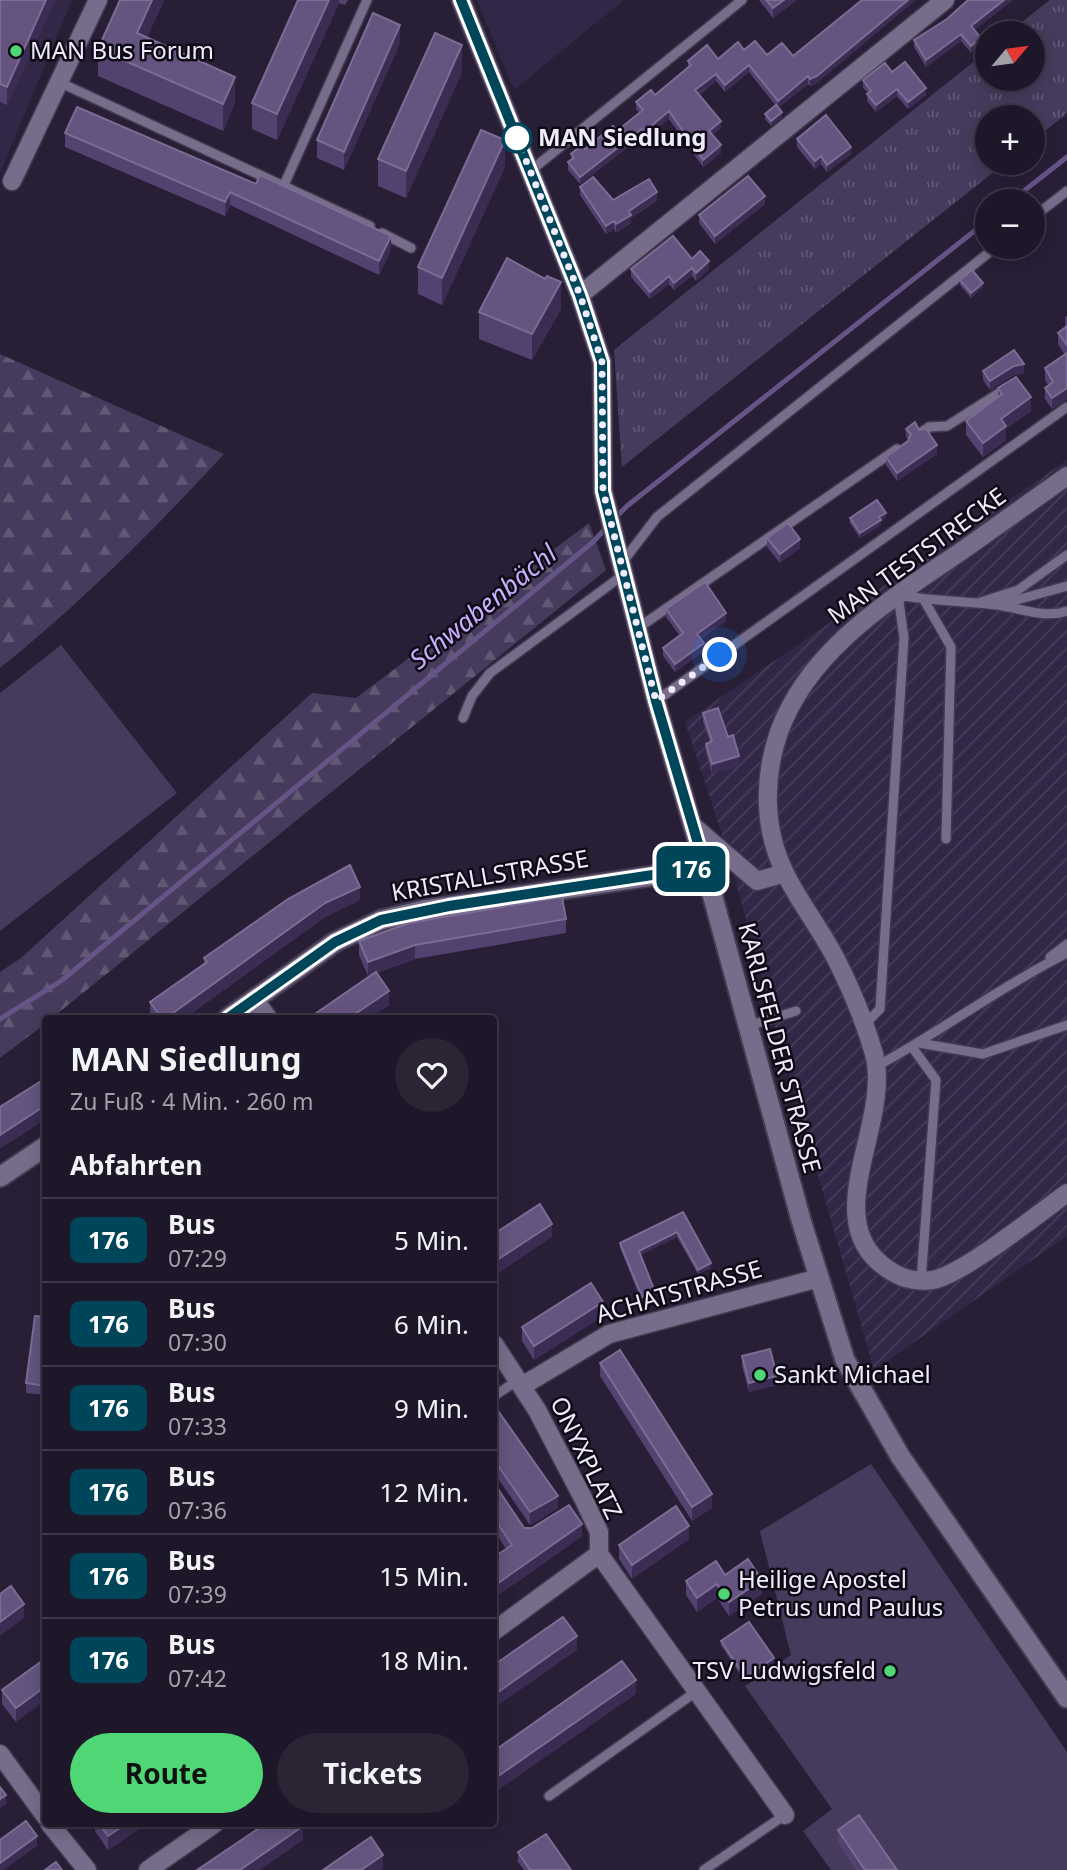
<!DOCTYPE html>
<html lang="de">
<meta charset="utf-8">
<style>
:root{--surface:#1e1729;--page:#2b2435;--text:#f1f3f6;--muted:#a19fa8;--line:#3c3646;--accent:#4fd675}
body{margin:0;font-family:"Noto Sans",sans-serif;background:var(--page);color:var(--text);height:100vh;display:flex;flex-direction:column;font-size:26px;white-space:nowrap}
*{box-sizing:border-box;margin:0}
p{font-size:23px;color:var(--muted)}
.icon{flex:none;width:38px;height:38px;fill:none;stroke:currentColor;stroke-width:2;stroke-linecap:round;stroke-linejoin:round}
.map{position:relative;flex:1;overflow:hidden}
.side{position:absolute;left:42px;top:1015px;width:455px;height:812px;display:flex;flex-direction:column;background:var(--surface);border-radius:7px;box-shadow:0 4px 18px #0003,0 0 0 2px var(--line)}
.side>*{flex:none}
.badge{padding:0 14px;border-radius:10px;font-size:24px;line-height:46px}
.needle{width:46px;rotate:61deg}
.tools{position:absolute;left:975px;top:21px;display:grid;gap:14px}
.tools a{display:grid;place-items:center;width:70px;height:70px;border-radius:50%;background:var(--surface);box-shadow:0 4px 18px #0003,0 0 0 2px var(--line);font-size:35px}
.you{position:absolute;width:35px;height:35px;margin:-18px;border:5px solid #fff;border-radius:50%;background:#1a73e8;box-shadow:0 0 0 10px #1a73e833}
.map>.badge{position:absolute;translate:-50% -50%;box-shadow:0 0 0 4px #fff}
h2{padding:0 28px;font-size:26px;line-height:63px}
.round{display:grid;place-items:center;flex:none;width:74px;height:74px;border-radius:37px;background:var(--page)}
.headline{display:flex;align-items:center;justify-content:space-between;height:119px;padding:0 28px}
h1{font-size:33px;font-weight:700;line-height:52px}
.button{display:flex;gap:14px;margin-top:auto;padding:14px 28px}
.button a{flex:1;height:80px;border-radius:42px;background:var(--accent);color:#111;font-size:28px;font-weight:700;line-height:80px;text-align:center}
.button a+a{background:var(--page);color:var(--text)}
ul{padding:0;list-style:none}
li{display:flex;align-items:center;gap:21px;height:84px;padding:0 28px;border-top:2px solid var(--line)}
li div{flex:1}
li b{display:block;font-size:26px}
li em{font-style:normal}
li .badge{min-width:77px;font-weight:700;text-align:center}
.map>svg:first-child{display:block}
.built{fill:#322746}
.industrial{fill:url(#industrial-furrows)}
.grass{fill:url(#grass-tufts)}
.forest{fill:url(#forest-firs)}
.green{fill:#463b5c}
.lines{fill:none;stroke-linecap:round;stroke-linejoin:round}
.stream{stroke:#655486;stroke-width:5}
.service-casing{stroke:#423a4f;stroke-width:12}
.minor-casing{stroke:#423a4f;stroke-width:21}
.tertiary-casing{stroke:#423a4f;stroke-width:23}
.service{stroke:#776d8b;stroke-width:9}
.minor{stroke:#776d8b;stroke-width:18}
.tertiary{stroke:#776d8b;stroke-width:19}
.wall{fill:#534270}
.shaded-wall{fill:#3b2c53}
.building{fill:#64547f;stroke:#7a6c92;stroke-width:2}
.line-casing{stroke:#fff;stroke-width:16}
.line{stroke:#00465a;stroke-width:10}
.walk{stroke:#f0ebfc;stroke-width:7;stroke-dasharray:0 12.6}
.poi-dot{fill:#4fd675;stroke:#0f0b16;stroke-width:2.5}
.stop-dot{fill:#fff;stroke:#00465a;stroke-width:3.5}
.labels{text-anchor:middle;stroke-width:5;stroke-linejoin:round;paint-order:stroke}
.poi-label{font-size:24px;fill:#f0ebfc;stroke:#0f0b16;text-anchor:start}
.stop-label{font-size:24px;font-weight:bold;fill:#f0ebfc;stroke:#0f0b16;text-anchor:start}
.street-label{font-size:24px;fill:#f0ebfc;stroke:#0f0b16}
.water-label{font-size:26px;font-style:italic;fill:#c8aefc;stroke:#0f0b16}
</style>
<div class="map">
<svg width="1067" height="1870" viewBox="0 0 1067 1870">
<defs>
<pattern id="industrial-furrows" width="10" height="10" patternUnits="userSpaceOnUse" patternTransform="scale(1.75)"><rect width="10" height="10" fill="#322746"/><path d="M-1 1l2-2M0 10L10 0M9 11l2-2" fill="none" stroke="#463c58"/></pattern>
<pattern id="grass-tufts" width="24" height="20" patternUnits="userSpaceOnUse" patternTransform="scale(1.75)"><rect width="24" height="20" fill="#463b5c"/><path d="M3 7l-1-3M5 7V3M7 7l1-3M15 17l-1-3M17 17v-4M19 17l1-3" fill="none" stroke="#615874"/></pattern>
<pattern id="forest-firs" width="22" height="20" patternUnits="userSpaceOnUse" patternTransform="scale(1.75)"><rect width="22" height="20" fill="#463b5c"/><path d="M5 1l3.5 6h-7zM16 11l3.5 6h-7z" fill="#615874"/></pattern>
</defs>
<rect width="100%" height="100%" fill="#281f37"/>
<path class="built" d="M0,0H72L0,173Z
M477,0H624L514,90Z"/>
<path class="industrial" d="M1067,460V1236L874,1370L773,1019L728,853L685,722Z"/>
<path class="grass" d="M1050,0H1067V113L1033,141L1032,117H987V163H1005L622,467L614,350L987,51V79H1032V33H1008Z"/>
<path class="forest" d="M0,354L224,454C153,531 82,602 0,668Z
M589,523L606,570L52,1018H46L45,1024L0,1058V972L21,958L312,693L356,698Z"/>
<path class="green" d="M61,645L177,793L0,931V693Z
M871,1464L1067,1752V1870H831L803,1831L832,1809L745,1686L791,1655L760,1531Z"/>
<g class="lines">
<path class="stream" d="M1011,201L1067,157
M615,518L627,506L987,221
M0,1019L61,981L593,542L609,525"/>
<g class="service-casing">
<path id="service" d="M61,83L370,226
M529,172L742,0
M284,185L367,0
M1032,218L1067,191
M382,233L411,248
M922,432L929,427L947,426L1007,388
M621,564L657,517L996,247
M924,600L951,647L946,839
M981,602L1018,590L1067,555
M1002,604L1067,586
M638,628L897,449
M656,701L1067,407
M463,718L472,696L490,673L623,575
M1050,957L1067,944
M865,1024L880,1009L904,638L898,595C931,601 964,601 997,605C1020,608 1045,619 1067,611
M748,1026L796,1011
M919,1043L983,1054L1067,1025
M912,1047L936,1080L921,1281
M877,1066C942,1031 1001,986 1067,953
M494,1396L518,1380
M549,1796L697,1691
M704,1870L785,1815"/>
</g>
<g class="minor-casing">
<path id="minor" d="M461,0L580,295L602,362L603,491L656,701L705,868
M12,181L98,0
M580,295L945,0
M1067,476C1033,500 1000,524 966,548C895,597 810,646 779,732C763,778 763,830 786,875C801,905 822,931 837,961C852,991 865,1022 874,1054C893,1125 811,1226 894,1273C906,1280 919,1282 933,1280C965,1273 1038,1214 1067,1193
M693,826L757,881L785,873
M254,999L268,1018
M494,1344L537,1410L584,1500L599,1532V1554
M522,1386L609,1334L819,1278
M599,1554L785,1815
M494,1631L599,1554
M0,1754L46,1817
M50,1824L87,1870
M148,1870L214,1824"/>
</g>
<g class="tertiary-casing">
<path id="tertiary" d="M228,1018L335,942L381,920L424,910L705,868L801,1220L845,1360L900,1456L1067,1698
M0,1177L46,1146"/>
</g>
<use href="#service" class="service"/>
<use href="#minor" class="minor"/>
<use href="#tertiary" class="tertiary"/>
</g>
<path class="wall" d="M0,0H55L7,105L0,102Z
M120,0H164L147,37L235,103L223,131L98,76V49Z
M298,0H348L345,5L339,3L277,140L252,129V103Z
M759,0H797L773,18Z
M968,0H1013L974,30L981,45L971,53L961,41L926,67L914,47V40L947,19Z
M400,43L344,170L317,158V140Z
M744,50L767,55L793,56L817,83L810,86L808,84L778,108L782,117L771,126L765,119V114L776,106L749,72L725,92L716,81L699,95L721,128L712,135L721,153L703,167L669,119L644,139L642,136L580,184L568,170V162L571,160V154L585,149L617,131L640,113L636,109V102L655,95L688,68V61L718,59Z
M462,72L406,198L378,186V159Z
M892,72L926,95L908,109L897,96L876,112L867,101L868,93L863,88V80Z
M77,107L391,250L379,275L230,205L225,216L65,147V133Z
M797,139L851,154L827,172L821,164L815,169L797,147Z
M505,167L442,305L418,294V267Z
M580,187L613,200L657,201L631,218V223L616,233L614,229L606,234L580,195Z
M765,204L715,244L699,223V215Z
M692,259L709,269L696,281L692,276L674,290L669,284L650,299L631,277V269Z
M960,280L983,287L971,298L960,285Z
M561,309L532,360L479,339V312Z
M1067,316V399L1052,409L1045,399V388L1048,385L1045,380V368L1065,355L1058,344V333L1065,328V317Z
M983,371L1024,373L1014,375L990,390L983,380Z
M998,388L1031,411L1006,429V440L983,457L966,435V421L998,397Z
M906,429L919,430L937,454L897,481L886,465V457L909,440L906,437Z
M886,517L881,520V525L860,538L850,523V518Z
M767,538L800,548L780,563L767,547Z
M666,609L726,621L701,639L704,651L675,672L663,656V648L680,636L666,617Z
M703,713L739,765L712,774L706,753V744L710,742L703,722Z
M360,900L325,917L185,1018H152L150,1016V1002L204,963V958Z
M566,919V933L415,959L377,973L389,1005L369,1018H308L371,975L368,976L359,955V941Z
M683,1212L711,1268L698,1274L677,1237L640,1255L655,1296L642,1302L620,1248V1243Z
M603,1316L534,1360L522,1341V1327Z
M46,1317V1395L26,1393V1383Z
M742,1356L777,1385L749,1392L742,1366Z
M600,1363L712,1508L692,1521L600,1376Z
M494,1405L558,1508L530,1525L499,1480L494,1479Z
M494,1483L524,1528L582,1536L494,1598V1557L506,1549L494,1530Z
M689,1539L632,1579L619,1559V1545Z
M725,1575L762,1594L729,1616L717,1598L697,1612L686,1595V1581Z
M721,1641L774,1663L745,1682L721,1645Z
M46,1658L16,1722L2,1704V1690Z
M95,1824H146L108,1850L95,1831Z
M838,1830L897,1870H856L838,1843Z
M518,1852L571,1870H524L518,1862Z"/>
<path class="shaded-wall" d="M46,0H55L7,105V87Z
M152,0H164L137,59V33Z
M329,0H339V3L277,140V114Z
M784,0H797L773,18V8Z
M908,0H916L817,83L810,86V79Z
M1004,0H1013L971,33V26Z
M400,25V43L344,170V152Z
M961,34V41L926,67V60Z
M981,38V45L971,53V46Z
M462,45V72L406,198V171Z
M749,65V72L725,92V85Z
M716,74V81L695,97V90Z
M808,76V84L778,108V101Z
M235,77V103L223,131V104Z
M926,88V95L908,109V102Z
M897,89V96L876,112V105Z
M669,111V119L644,139V132Z
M782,112V117L771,126V121Z
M721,121V128L709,138V131Z
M642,129V136L580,184V177Z
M505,140V167L442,305V278Z
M721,145V153L703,167V160Z
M851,147V154L827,172V165Z
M821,156V164L815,169V161Z
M230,192V205L225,216V202Z
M657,192V201L631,218V223L616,233V224L629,211Z
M765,196V204L715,244V236Z
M614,221V229L606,234V226Z
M391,236V250L379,275V261Z
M709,261V269L696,281V273Z
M692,268V276L674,290V283Z
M669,276V284L650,299V292Z
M561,282V309L532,360V334Z
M983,283V287L971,298V293Z
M1024,364V373L1014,375L990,390V381L1014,366Z
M1067,388V399L1052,409V398Z
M1031,397V411L1006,429V440L983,457V443L1001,419Z
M937,445V454L897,481V473Z
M886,513V517L880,521L881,520V525L860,538V533L879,517Z
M800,539V548L780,563V554Z
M726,613V621L697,642V634Z
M704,643V651L675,672V664Z
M739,756V765L712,774V764Z
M360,887V900L325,917L185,1018H166L325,903Z
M415,945V959L368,976V962Z
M389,991V1005L369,1018H349Z
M46,1105V1119L0,1149V1135Z
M498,1144V1158L494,1161V1147Z
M552,1224V1237L494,1276V1262Z
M677,1232V1237L639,1256V1251Z
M711,1263V1268L698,1274V1270Z
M655,1292V1296L642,1302V1297Z
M603,1302V1316L534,1360V1346Z
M777,1376V1385L749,1392V1383Z
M712,1494V1508L692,1521V1507Z
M558,1496V1508L530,1525V1512Z
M582,1524V1536L494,1598V1586Z
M689,1526V1539L632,1579V1565Z
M762,1580V1594L729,1616V1602Z
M717,1584V1598L697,1612V1598Z
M24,1604V1618L0,1636V1622Z
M577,1636V1650L494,1708V1695Z
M774,1658V1663L745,1682V1677Z
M636,1680V1694L494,1793V1779Z
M46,1686V1700L16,1722V1708Z
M6,1795V1804L0,1808V1799Z
M126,1824H146L108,1850V1836Z
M303,1826V1840L260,1870H240Z
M37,1836V1846L4,1870H0V1863Z
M383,1855V1869L381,1870H361Z"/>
<path class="building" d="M0,0H46L7,87L0,84Z
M120,0H152L137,33L235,77L223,104L98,49Z
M298,0H329L277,114L252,103Z
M766,0H784L773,8Z
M862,0H908L817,76L810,79L808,76L778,101L749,65L725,85L716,74L695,90L721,121L709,131L721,145L703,160L669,111L644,132L642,129L580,177L568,162L574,158L571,154L582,145L585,149L613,126L617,131L643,110L636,102L651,90L655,95L691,65L688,61L707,45L718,59L738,42L744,50L755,41L767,55L782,43L793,56Z
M968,0H1004L971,26L981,38L971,46L961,34L926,60L914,40L947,19Z
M373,13L400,25L344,152L317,140Z
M435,33L462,45L406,171L378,159Z
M905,62L926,88L908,102L897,89L876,105L867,94L871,91L863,80L885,63L892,72Z
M776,105L782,112L771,121L765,114Z
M77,107L256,184L260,175L391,236L379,261L230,192L225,202L65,133Z
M826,115L851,147L827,165L821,156L815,161L797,139Z
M481,130L505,140L442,278L418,267Z
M748,176L765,196L715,236L699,215Z
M593,177L613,200L649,179L657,192L629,211L631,215L616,224L614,221L606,226L580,187Z
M673,236L692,259L700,251L709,261L696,273L692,268L674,283L669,276L650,292L631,269Z
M507,258L545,279L547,276L561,282L532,334L479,312Z
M972,270L983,283L971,293L960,280Z
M1067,326V345L1058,333Z
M1014,350L1024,364L1014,366L990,381L983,371Z
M1067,353V388L1052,398L1045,388L1053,382L1045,368Z
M1016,377L1031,397L1001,419L1006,426L983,443L966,421L1002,394L998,388Z
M915,422L919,430L926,429L937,445L897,473L886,457L908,441L911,434L906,429Z
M877,500L886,513L879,517L881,520L860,533L850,518Z
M788,523L800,539L780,554L767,538Z
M705,582L726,613L697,634L704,643L675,664L663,648L683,633L666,609Z
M718,708L728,737L733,735L739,756L712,764L706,744L712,741L703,713Z
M350,865L360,887L325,903L166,1018H162L150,1002L207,962L204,958L288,899Z
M562,897L566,919L415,945L368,962L359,941L409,923Z
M376,972L389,991L349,1018H309Z
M46,1078V1105L0,1135V1107Z
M494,1138L498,1144L494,1147Z
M540,1204L552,1224L494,1262V1234Z
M683,1212L711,1263L698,1270L677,1232L639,1251L655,1292L642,1297L620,1243Z
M591,1283L603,1302L534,1346L522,1327Z
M35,1316L46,1317V1386L26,1383Z
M770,1349L777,1376L749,1383L742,1356Z
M620,1350L712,1494L692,1507L600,1363Z
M494,1405L558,1496L530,1512L499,1467H494Z
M494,1483L524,1528H532L569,1505L582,1524L494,1586V1557L512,1545L494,1518Z
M676,1506L689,1526L632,1565L619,1545Z
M748,1559L762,1580L729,1602L717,1584L697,1598L686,1581L716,1561L725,1575Z
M11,1586L24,1604L0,1622V1594Z
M563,1617L577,1636L494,1695V1665Z
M749,1622L774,1658L745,1677L721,1641Z
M46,1658V1686L16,1708L2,1690Z
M622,1661L636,1680L494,1779V1751Z
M0,1787L6,1795L0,1799Z
M859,1815L897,1870H865L838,1830Z
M26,1821L37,1836L0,1863V1840Z
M99,1824H126L108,1836Z
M265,1824H301L303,1826L240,1870H197Z
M546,1834L571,1870H530L518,1852Z
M371,1837L383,1855L361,1870H323Z
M56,1862L62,1870H45Z"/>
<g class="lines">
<g class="line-casing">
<path id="line" d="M228,1018L335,942L381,920L449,906L705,867L656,701L603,491L602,362L580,295L461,0"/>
</g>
<use href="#line" class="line"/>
<path class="walk" d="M517,138L580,295L602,362L603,491L656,701L720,655"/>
</g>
<g class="poi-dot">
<circle cx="16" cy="51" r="7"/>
<circle cx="760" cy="1375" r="7"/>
<circle cx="724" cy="1594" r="7"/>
<circle cx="890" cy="1671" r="7"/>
</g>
<circle class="stop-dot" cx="517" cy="138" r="14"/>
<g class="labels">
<g class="poi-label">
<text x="30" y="59">MAN Bus Forum</text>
<text x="774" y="1383">Sankt Michael</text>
<text x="738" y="1588">Heilige Apostel<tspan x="738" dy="28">Petrus und Paulus</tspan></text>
<text x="876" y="1679" text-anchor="end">TSV Ludwigsfeld</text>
</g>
<g class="stop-label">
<text x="538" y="146">MAN Siedlung</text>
</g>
<g class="street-label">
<text transform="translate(917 556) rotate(-36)" y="8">MAN TESTSTRECKE</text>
<text transform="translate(490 876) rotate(-10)" y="8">KRISTALLSTRASSE</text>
<text transform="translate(779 1048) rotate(75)" y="8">KARLSFELDER STRASSE</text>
<text transform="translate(679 1292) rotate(-16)" y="8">ACHATSTRASSE</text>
<text transform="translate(586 1458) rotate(64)" y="8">ONYXPLATZ</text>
</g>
<g class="water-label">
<text transform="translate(483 607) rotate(-39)" y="9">Schwabenbächl</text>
</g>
</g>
</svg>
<div class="tools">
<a><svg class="needle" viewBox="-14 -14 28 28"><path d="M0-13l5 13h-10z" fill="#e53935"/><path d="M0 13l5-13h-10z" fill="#a19fa8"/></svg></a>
<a>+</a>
<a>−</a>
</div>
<div class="you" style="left:720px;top:655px"></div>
<b class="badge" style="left:691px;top:869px;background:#00465a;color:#fff">176</b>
<section class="side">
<div class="headline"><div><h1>MAN Siedlung</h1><p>Zu Fuß · 4 Min. · 260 m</p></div><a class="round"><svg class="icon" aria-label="heart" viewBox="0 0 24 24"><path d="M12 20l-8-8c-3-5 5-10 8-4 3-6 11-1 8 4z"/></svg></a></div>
<h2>Abfahrten</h2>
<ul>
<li><span class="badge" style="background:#00465a;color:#fff">176</span><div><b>Bus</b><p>07:29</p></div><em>5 Min.</em></li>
<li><span class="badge" style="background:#00465a;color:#fff">176</span><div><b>Bus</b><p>07:30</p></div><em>6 Min.</em></li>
<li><span class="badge" style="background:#00465a;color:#fff">176</span><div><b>Bus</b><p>07:33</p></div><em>9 Min.</em></li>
<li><span class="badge" style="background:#00465a;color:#fff">176</span><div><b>Bus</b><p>07:36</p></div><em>12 Min.</em></li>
<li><span class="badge" style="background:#00465a;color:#fff">176</span><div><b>Bus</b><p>07:39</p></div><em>15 Min.</em></li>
<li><span class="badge" style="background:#00465a;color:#fff">176</span><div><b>Bus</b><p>07:42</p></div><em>18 Min.</em></li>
</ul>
<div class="button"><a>Route</a><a>Tickets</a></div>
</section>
</div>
